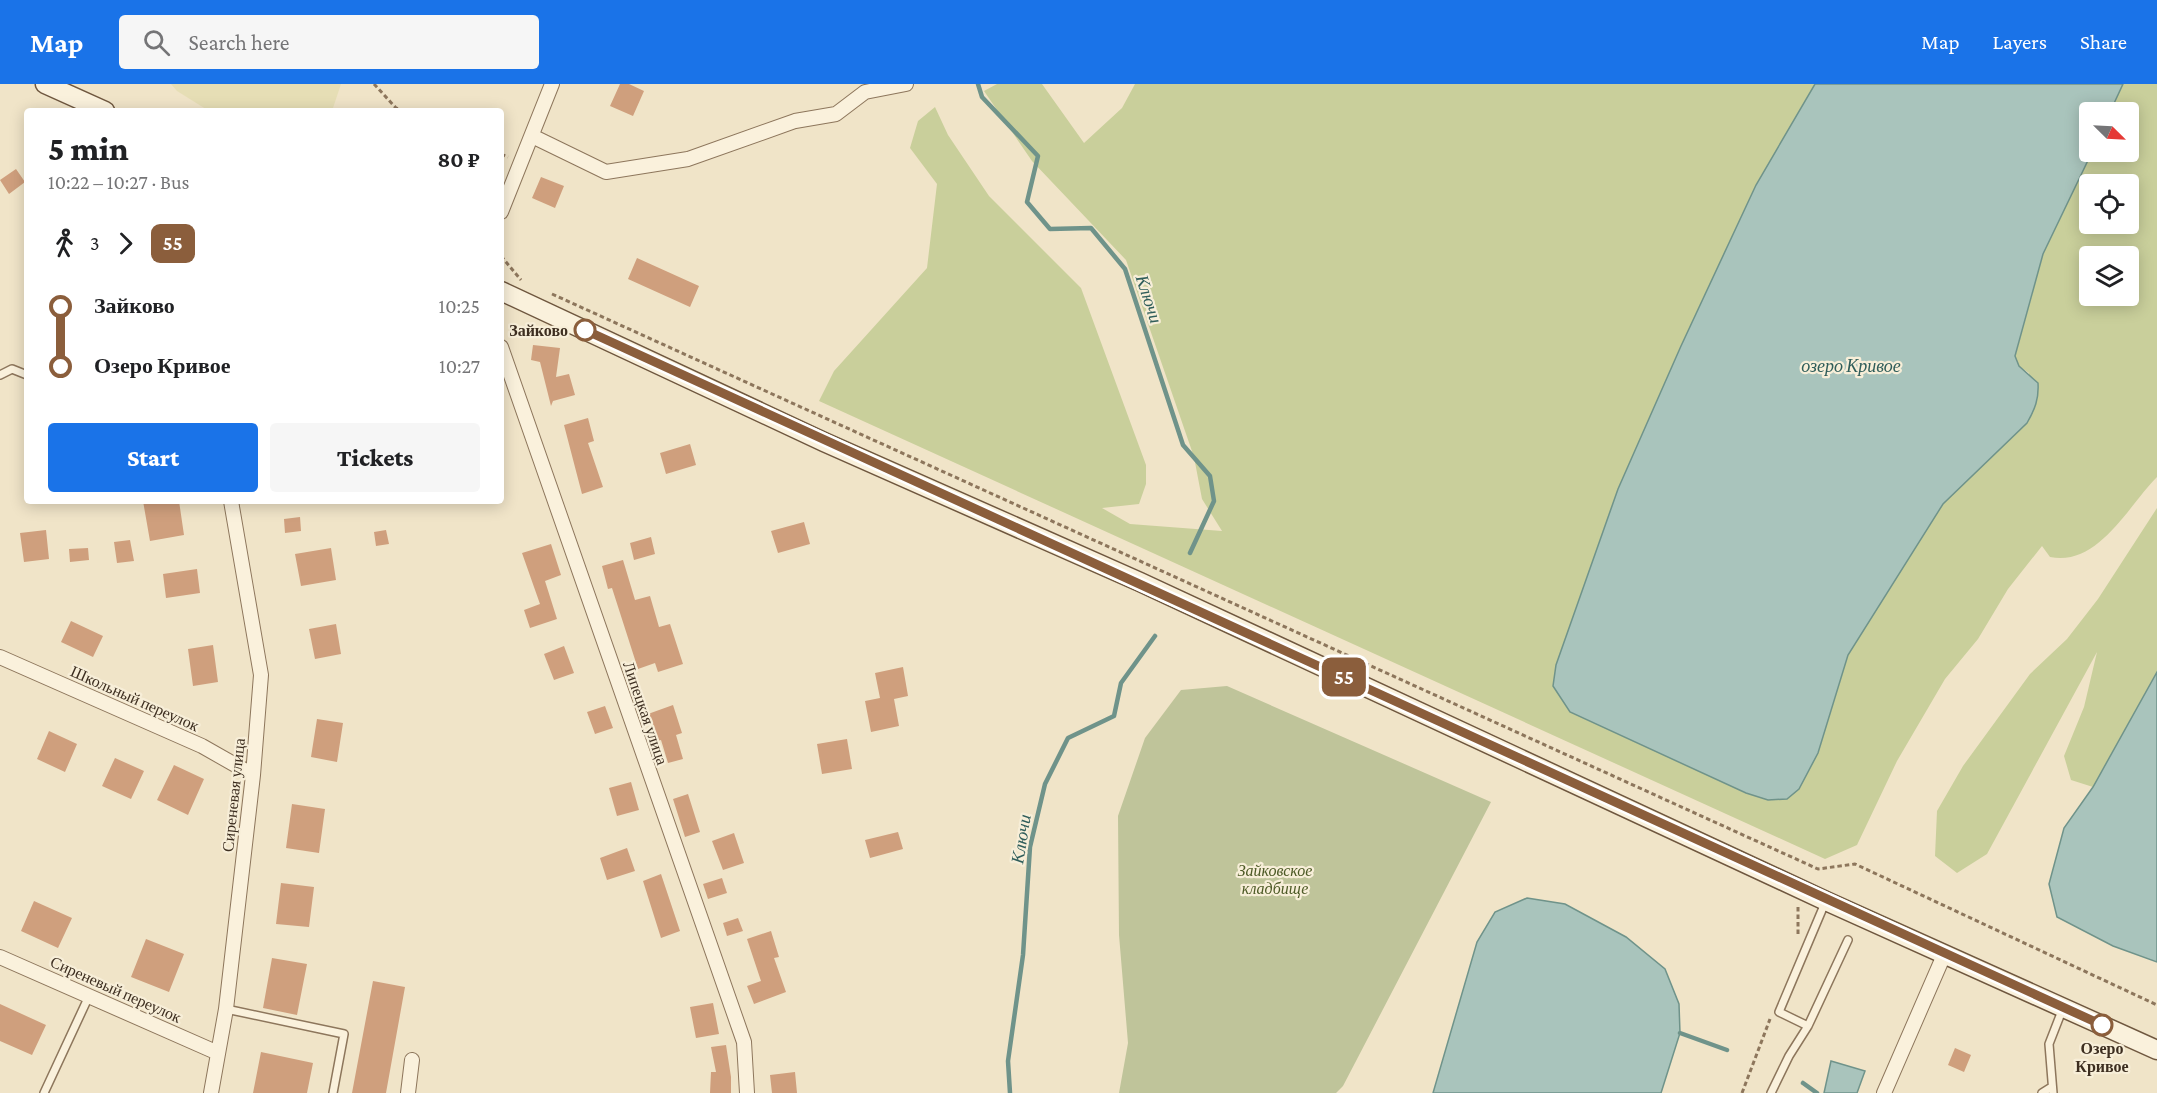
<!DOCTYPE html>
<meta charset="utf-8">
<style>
:root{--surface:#fff;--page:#f6f6f6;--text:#202124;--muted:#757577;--accent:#1a73e8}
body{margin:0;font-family:"Crimson Pro",serif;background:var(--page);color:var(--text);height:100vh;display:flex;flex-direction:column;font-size:22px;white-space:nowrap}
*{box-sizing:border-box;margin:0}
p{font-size:20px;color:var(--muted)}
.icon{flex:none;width:33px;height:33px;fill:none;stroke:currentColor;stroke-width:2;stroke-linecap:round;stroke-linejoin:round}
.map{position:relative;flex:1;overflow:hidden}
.drawer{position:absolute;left:24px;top:24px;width:480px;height:396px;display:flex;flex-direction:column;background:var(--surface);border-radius:6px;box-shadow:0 3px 15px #0003}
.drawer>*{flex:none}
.badge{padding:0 12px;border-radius:9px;font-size:21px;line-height:39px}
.needle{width:39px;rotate:114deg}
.buttons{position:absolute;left:2079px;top:18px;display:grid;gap:12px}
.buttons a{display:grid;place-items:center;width:60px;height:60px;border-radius:6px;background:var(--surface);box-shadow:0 3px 15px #0003;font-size:30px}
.map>.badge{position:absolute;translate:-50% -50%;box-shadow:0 0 0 3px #fff}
.legs{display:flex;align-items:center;gap:9px;height:66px;padding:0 24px;font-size:20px}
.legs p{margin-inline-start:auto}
.head{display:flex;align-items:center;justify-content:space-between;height:102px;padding:0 24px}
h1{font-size:33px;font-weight:800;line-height:45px}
.action{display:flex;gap:12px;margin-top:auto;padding:12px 24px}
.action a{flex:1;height:69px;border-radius:6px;background:var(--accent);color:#fff;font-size:24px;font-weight:800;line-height:69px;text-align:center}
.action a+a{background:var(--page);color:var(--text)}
ul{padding:0 24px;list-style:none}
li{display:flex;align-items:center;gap:21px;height:60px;font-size:22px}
li i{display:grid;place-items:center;width:9px;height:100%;margin:0 8px;background:currentColor}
li i::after{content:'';width:15px;height:15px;margin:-8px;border:4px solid;border-radius:50%;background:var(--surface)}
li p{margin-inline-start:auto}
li:first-child i{background:linear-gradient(#0000 50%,currentColor 0)}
li:last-child i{background:linear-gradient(currentColor 50%,#0000 0)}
header{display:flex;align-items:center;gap:36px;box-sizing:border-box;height:84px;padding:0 30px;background:var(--accent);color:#fff}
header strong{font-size:28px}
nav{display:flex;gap:33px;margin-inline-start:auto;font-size:21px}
.search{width:420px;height:54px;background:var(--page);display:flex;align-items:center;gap:15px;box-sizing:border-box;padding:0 21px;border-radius:6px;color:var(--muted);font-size:22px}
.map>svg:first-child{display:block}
.farmland{fill:#e6deb5}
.green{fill:#c9cf9b;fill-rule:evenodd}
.cemetery{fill:#bfc49a}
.water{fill:#a9c4bc;stroke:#6f938a;stroke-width:1.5}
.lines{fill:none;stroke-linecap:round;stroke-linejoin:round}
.stream{stroke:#6f938a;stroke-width:4.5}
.building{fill:#cf9f7d}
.service-casing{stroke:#8d765c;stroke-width:10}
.minor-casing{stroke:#8d765c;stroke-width:16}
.secondary-casing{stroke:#6f573f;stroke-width:21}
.path{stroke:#8d765c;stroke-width:3;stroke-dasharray:4.5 3;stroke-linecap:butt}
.service{stroke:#faf1dc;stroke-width:7}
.minor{stroke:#faf1dc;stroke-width:14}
.secondary{stroke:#faf1dc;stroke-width:18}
.line-1-casing{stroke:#fff;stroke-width:14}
.line-1{stroke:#8b5e3c;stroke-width:9}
.stop-1-dot{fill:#fff;stroke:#8b5e3c;stroke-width:3}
.labels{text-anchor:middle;stroke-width:4.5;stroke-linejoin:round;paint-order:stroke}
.stop-label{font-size:16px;font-weight:bold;fill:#3d2e20;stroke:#f7eed8;text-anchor:end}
.street-label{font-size:16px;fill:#3d2e20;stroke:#f7eed8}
.park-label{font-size:16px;font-style:italic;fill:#4d5a26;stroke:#f7eed8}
.water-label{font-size:18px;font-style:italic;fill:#2f5d5a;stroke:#f7eed8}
</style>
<header>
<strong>Map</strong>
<div class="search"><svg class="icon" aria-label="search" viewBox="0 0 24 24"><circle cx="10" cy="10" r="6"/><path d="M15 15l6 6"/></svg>Search here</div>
<nav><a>Map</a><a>Layers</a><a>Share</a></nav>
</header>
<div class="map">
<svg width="2157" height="1009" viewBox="0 0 2157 1009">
<rect width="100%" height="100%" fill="#f0e4c8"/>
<path class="farmland" d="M171,0H341L332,27H209L177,7Z"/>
<path class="green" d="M997,0H1042L1084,59L1122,24L1135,0H1815L1756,101L1681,262L1618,405L1556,581L1818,669L1848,571L1943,420L2027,339L2029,289L2019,282L2015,273L2043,170L2092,68H2128V28H2110L2123,0H2157V393C2128,422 2098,483 2050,473L2042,462L2008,505L1978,555L1945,595L1897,677L1857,761L1825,775L819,317L834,287L927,184L937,100L910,64L918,37L935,23L948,51L989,112L1081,204L1146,381V400L1139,420L1102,424L1130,440L1222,447L1202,415L1194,373L1126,176L1032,77L984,7ZM2090,100H2128V140H2090ZM2090,172H2128V212H2090Z
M2157,424V588L2093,703L2071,696L2064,672L2084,623L2097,568L1987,770L1957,789L1935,772L1937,727L1963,682L2030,590L2067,555L2098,515Z"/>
<path class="cemetery" d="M1227,602L1491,718L1343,1002L1336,1009H1119L1128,959L1119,851L1118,732L1145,654L1181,606Z"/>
<path class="water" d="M1815,0H2123L2110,28H2090V68H2092L2043,170L2015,272L2019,282L2038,299C2039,315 2035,325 2027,339L1943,420L1848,571L1818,669L1799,705L1787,715L1768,716L1746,709L1570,628L1553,602L1556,581L1618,405L1681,262L1756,101Z
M2157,588V878L2113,862L2057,833L2049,800L2064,744L2093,703Z
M1527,814L1565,820L1626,853L1665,885L1679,920L1680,949L1661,1009H1433L1477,858L1495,828Z
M1831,977L1865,987L1857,1009H1824Z"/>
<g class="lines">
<path class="stream" d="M978,0L982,13L1038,72L1027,118L1050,145L1091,144L1125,185L1183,361L1210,392L1214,417L1190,469
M1680,949L1727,966
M1803,999L1817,1009
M1010,1009L1008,977L1023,871L1030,763L1045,700L1068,654L1114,632L1121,599L1155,552"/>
</g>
<path class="building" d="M620,0H629L644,7L633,32L610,22Z
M16,85L25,98L9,110L0,96Z
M541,93L564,102L555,124L532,114Z
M637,174L699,202L690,223L628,195Z
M533,261L560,264L556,293L569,290L575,311L553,317L551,322L540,278L531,276Z
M588,334L594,357L588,359L603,403L582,410L564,341Z
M690,360L696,381L666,390L660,369Z
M143,417H179L184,451L150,457Z
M300,433L301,447L285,449L284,435Z
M804,438L810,460L778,469L771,447Z
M46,446L49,475L24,478L20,449Z
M386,446L389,460L376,462L374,448Z
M651,453L655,470L634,476L630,459Z
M130,456L134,477L117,479L114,458Z
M551,460L561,491L545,497L557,535L530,544L524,526L540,520L522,469Z
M88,464L89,476L70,478L69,465Z
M331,464L336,496L301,502L295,470Z
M623,476L635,516L650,512L659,543L670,540L683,580L658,588L655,579L638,585L612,504L608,505L602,482Z
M197,485L200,509L166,514L163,490Z
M71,537L103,552L93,573L61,558Z
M336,540L341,570L315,575L309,545Z
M213,561L218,598L193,602L188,565Z
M564,562L574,589L554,596L544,570Z
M903,583L908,612L894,615L899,642L871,648L865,617L880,614L875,589Z
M673,621L682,649L676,651L683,675L668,679L661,656L657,657L648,630Z
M605,622L613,644L595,650L587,628Z
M317,635L343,639L337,678L311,673Z
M49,647L77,660L65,688L37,675Z
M847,655L852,685L822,690L817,660Z
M115,674L144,687L131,715L102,702Z
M174,681L204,695L188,731L157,716Z
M631,698L639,726L617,732L609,704Z
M688,710L700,748L685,753L673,715Z
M292,720L325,725L319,769L286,764Z
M898,748L903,765L870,774L865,756Z
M734,749L744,779L723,786L712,757Z
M627,764L635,787L607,796L600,774Z
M661,790L680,847L661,854L643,797Z
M722,794L727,809L708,815L703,800Z
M281,799L314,803L309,843L276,840Z
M34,817L72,834L58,864L21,847Z
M738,834L743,847L727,852L723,839Z
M771,847L779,873L774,874L786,908L754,920L747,902L761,897L747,855Z
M146,855L184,870L169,908L131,893Z
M272,874L307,880L297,931L263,924Z
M373,897L405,903L386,1009H352Z
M713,919L719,950L696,954L690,923Z
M0,920L46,941L32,971L0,957Z
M726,961L731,993V1009H710L711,988H716L711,963Z
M1955,964L1971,971L1964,988L1948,981Z
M261,968L313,979L307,1009H253Z
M795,988L797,1009H772L770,991Z"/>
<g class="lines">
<g class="service-casing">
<path id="service" d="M0,291L12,285L27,291
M226,925L344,950L333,1009
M1808,942L1779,928L1825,819
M44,1009L89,912
M1771,1009L1789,972L1808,942L1848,856
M2042,1009L2050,1004
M2053,1009L2049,960L2063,924"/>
</g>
<g class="minor-casing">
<path id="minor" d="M532,52L606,88L688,75L795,37L836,30L865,8L906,0
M501,128L552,0
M501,263L744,958L747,1009
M0,573L202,662L253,691
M0,873L218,969
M211,1009L226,925L253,691L261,591L231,417
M408,1009L412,976
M1884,1009L1944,871"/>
</g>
<g class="secondary-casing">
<path id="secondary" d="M45,0L105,27
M501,207L824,358L1140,498L1826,817L2157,966"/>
</g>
<path class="path" d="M374,0L396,24L404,27
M501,70L508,73
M501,172L521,196
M552,210L1818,785L1855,780L2157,921
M1798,823V853
M1742,1009L1770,935"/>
<use href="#service" class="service"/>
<use href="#minor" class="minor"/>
<use href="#secondary" class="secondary"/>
</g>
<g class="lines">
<g class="line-1-casing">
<path id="line-1" d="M585,246L2102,941"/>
</g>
<use href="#line-1" class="line-1"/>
</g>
<g class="stop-1-dot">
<circle cx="585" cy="246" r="10"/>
<circle cx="2102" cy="941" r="10"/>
</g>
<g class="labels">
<g class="stop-label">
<text x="568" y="252">Зайково</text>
<text x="2102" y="970" text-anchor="middle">Озеро<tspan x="2102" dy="18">Кривое</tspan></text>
</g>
<g class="street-label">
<text transform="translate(135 614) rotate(24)" y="6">Школьный переулок</text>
<text transform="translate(646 629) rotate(71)" y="6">Липецкая улица</text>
<text transform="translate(233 711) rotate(-84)" y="6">Сиреневая улица</text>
<text transform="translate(116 905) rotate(24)" y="6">Сиреневый переулок</text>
</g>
<g class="park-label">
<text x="1275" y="792">Зайковское<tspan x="1275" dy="18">кладбище</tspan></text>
</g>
<g class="water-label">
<text transform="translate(1149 215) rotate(72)" y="6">Ключи</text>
<text x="1851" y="288">озеро Кривое</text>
<text transform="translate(1021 755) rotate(-81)" y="6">Ключи</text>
</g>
</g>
</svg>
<div class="buttons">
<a><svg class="needle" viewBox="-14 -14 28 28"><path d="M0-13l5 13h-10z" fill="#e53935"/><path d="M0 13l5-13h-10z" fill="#757577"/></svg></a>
<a><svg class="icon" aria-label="locate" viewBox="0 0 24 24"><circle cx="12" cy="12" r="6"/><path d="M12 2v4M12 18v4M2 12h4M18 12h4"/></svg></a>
<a><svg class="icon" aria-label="layers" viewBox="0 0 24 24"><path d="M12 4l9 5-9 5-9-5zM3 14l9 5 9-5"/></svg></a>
</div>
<b class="badge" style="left:1344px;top:593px;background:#8b5e3c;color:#fff">55</b>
<section class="drawer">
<div class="head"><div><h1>5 min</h1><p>10:22 – 10:27 · Bus</p></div><b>80 ₽</b></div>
<div class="legs"><svg class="icon" aria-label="walk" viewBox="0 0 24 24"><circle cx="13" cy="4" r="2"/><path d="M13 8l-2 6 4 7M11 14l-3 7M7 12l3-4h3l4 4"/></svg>3<svg class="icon" aria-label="forward" viewBox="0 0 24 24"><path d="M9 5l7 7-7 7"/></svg><b class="badge" style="background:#8b5e3c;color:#fff">55</b></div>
<ul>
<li><i style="color:#8b5e3c"></i><b>Зайково</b><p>10:25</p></li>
<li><i style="color:#8b5e3c"></i><b>Озеро Кривое</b><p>10:27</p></li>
</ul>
<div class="action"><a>Start</a><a>Tickets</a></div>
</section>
</div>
